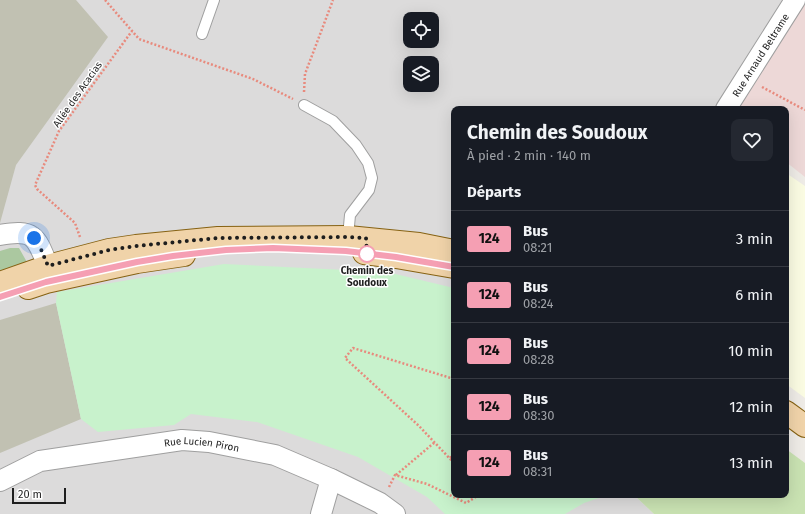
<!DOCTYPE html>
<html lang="fr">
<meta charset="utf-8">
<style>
:root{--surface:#171b24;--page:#242831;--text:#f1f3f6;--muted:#9ea1a6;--line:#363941}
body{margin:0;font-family:"Fira Sans",sans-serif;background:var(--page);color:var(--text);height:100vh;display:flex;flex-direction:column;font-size:15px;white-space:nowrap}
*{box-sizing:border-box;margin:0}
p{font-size:13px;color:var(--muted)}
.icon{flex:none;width:22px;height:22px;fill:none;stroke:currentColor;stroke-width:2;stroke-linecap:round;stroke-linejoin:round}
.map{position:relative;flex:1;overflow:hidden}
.panel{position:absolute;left:451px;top:106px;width:338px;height:392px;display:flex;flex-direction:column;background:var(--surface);border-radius:8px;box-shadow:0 4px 16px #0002}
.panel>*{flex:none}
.badge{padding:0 8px;border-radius:3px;font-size:14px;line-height:26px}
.tools{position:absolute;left:403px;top:12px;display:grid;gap:8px}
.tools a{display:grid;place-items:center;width:36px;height:36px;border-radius:8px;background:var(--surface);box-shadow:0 4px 16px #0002;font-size:20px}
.scale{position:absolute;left:12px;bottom:10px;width:54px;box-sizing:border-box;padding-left:4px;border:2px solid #1e1e1e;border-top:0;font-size:11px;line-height:14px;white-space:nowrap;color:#1e1e1e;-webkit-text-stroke:3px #fff;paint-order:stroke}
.you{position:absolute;width:20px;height:20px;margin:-10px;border:3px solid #fff;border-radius:50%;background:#1a73e8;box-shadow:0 0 0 6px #1a73e833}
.map>.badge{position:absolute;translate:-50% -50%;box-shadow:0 0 0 2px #fff}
h2{padding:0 16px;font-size:15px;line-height:36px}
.round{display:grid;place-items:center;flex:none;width:42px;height:42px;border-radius:8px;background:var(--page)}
.headline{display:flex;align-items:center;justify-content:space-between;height:68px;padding:0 16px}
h1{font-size:19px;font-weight:700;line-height:30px}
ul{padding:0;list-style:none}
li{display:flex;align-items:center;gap:12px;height:56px;padding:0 16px;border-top:1px solid var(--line)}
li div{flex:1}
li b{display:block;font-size:15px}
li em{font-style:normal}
li .badge{min-width:44px;font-weight:700;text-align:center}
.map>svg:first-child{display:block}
.residential{fill:#dcdbdb;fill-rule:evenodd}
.commercial{fill:#edd8d7}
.education{fill:#fafbe2}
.construction{fill:#c1c1b2}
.grass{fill:#c9e2b2}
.forest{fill:#abc8a0}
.park{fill:#c8f2cc}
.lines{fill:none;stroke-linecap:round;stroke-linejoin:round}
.service-casing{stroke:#9f9f9f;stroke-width:12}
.minor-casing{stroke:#9f9f9f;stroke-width:22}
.primary-casing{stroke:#866213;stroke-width:24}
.path{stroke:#e88a7d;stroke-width:2.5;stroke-dasharray:2 2;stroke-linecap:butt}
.service{stroke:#fff;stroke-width:10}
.minor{stroke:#fff;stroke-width:20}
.primary{stroke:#f0d3a9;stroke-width:22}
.line-casing{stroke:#fff;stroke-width:9}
.line{stroke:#f59fb3;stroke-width:6}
.walk{stroke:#1e1e1e;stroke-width:4;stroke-dasharray:0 7.2}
.stop-dot{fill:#fff;stroke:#f59fb3;stroke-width:2}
.labels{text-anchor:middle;stroke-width:3;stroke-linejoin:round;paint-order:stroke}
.street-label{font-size:10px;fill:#1e1e1e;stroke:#fff}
.stop-label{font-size:10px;font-weight:bold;fill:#1e1e1e;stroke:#fff}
</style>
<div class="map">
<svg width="805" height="514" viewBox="0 0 805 514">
<rect width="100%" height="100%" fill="#eeebe6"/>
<path class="residential" d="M0,0H805V3L735,109H454V495H634L654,514H0ZM410,19H432V41H410ZM410,63H432V85H410Z"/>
<path class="commercial" d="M805,3V177L786,162V109H735Z"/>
<path class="education" d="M786,173L805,186V398L786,384Z"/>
<path class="construction" d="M0,0H76L108,37L16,165L0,223Z
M56,303L81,419L0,453V320Z"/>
<path class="grass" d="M786,449L805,463V514H654L634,495H786Z"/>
<path class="forest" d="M10,248H19L28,264L0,274V251Z"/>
<path class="park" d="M224,264L387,272L454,288V495H608L584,503L565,514H445L427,497L358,457L257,422L191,414L174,425L98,432L81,419L56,303L57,292Z"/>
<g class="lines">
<g class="service-casing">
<path id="service" d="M202,34L214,0
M304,105L333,121L356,145L368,163L372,178L369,190L350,215L348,237"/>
</g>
<g class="minor-casing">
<g id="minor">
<path id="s1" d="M726,109L795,0"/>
<path d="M0,235C34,229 36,236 48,266"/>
<path id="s2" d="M0,481L40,461L182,440L209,442L275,455L331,479L380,503L395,514"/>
<path d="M321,514L331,479"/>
</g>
</g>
<g class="primary-casing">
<path id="primary" d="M364,253L396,257L454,267
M0,283L48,266L109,250L136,246L218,238L348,237L419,244L454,251
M28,288L46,282L137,262L184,255
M786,412L805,426"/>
</g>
<path class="path" d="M105,0L139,39L253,79L293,99
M762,87L805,110
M304,92L305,74L333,0
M80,237L75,223L37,189L35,185L59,131L132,31
M454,379L353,348L345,358L419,426L454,463
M450,458L454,454
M396,475L435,442
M389,487L395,475L427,484L466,503L479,495"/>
<use href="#service" class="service"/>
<use href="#minor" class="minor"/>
<use href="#primary" class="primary"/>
</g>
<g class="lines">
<g class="line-casing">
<path id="line" d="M0,297L46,282L137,262L173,256L226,250L273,248L346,251L396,257L454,267"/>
</g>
<use href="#line" class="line"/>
<path class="walk" d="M34,238L40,247L48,266L109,250L136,246L218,238L348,237L366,238L367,254"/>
</g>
<circle class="stop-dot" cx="367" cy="254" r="8"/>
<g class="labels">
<g class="street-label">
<text dy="4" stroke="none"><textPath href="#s1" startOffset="64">Rue Arnaud Beltrame</textPath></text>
<text transform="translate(77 94) rotate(-55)" y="4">Allée des Acacias</text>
<text dy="4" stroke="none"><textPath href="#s2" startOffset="208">Rue Lucien Piron</textPath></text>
</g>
<g class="stop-label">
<text x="367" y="274">Chemin des<tspan x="367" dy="12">Soudoux</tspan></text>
</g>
</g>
</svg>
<div class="tools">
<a><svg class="icon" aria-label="locate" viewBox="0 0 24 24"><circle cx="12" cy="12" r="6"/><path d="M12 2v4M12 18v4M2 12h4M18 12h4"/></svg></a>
<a><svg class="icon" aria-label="layers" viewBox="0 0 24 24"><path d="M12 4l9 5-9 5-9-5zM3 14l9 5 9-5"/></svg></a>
</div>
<div class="scale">20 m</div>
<div class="you" style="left:34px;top:238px"></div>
<section class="panel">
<div class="headline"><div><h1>Chemin des Soudoux</h1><p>À pied · 2 min · 140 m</p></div><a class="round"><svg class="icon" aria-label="heart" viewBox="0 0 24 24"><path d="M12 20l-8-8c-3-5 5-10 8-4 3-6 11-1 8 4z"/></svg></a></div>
<h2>Départs</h2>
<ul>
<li><span class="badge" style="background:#f59fb3;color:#111">124</span><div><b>Bus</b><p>08:21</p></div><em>3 min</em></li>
<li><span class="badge" style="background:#f59fb3;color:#111">124</span><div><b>Bus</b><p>08:24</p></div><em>6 min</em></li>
<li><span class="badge" style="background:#f59fb3;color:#111">124</span><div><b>Bus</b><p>08:28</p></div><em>10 min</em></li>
<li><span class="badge" style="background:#f59fb3;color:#111">124</span><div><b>Bus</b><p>08:30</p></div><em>12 min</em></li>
<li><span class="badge" style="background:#f59fb3;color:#111">124</span><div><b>Bus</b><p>08:31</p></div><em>13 min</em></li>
</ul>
</section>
</div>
